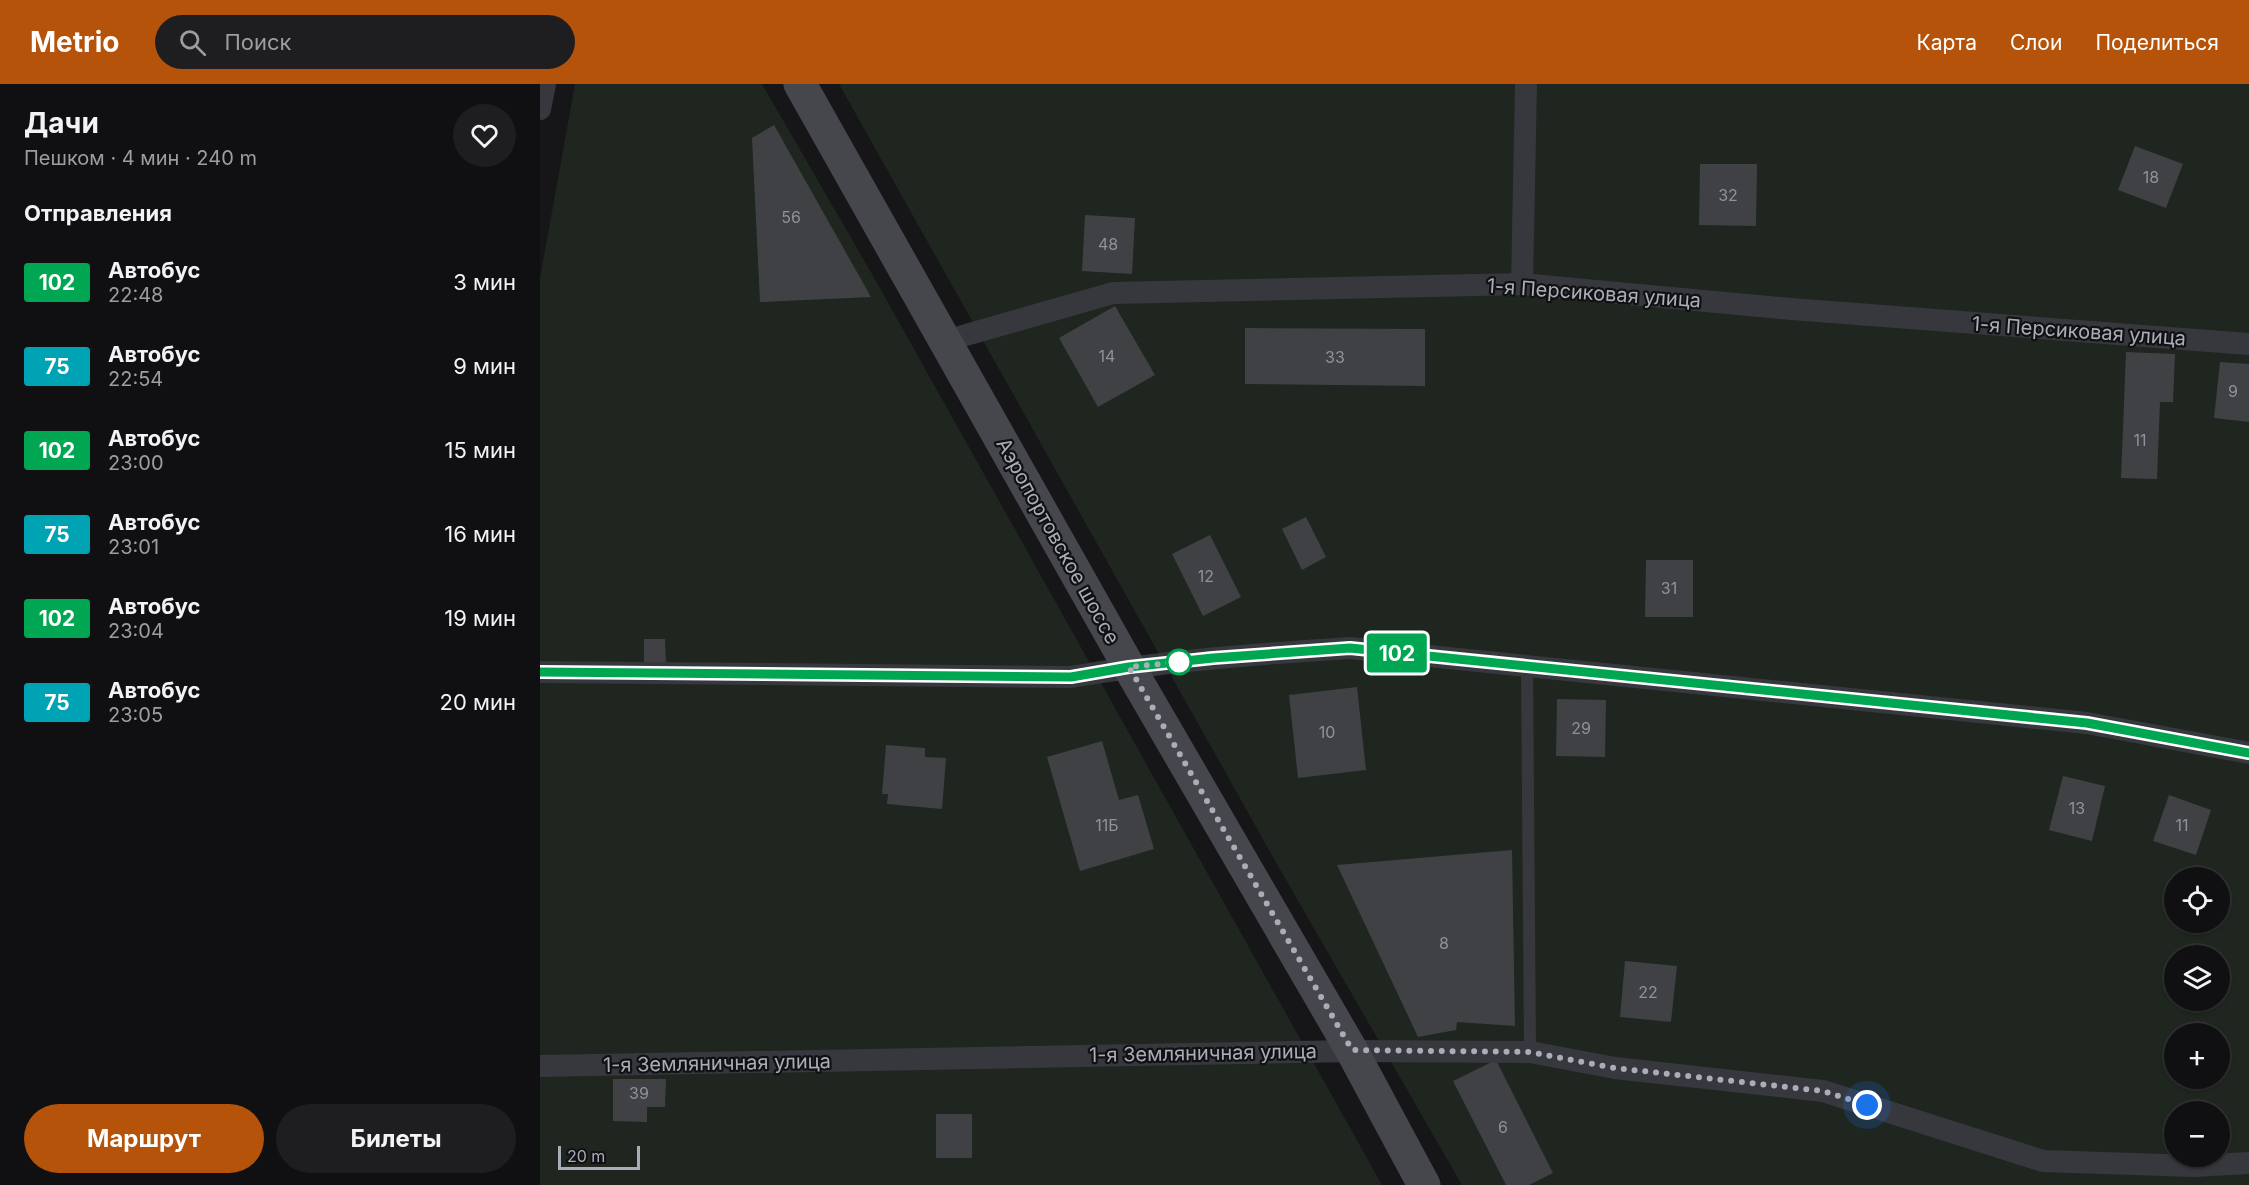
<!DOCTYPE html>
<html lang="ru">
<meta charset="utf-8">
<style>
:root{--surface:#101012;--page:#1e1e20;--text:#f1f3f6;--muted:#9c9d9f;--line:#303032;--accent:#b45309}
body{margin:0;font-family:Inter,sans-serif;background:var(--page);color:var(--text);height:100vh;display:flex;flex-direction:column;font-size:22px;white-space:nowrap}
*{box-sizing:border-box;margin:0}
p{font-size:20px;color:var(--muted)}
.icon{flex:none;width:33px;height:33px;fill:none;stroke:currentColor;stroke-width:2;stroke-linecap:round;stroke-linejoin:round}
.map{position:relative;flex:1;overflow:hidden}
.details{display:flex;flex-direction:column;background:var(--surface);width:540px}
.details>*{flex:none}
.badge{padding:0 12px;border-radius:4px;font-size:21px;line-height:39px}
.controls{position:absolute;left:1624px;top:783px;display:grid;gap:12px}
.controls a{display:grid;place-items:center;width:66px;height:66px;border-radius:50%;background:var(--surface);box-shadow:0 2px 4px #0004,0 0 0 2px var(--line);font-size:30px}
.scale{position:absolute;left:18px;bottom:15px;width:82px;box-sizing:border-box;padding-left:6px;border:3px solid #a8adb8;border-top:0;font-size:16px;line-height:21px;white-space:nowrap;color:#a8adb8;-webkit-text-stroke:4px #111113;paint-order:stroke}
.you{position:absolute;width:30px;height:30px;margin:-15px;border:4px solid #fff;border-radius:50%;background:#1a73e8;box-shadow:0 0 0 9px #1a73e833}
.map>.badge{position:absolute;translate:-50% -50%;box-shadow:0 0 0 3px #fff}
h2{padding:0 24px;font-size:22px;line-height:54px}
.round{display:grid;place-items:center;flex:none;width:63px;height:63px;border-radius:32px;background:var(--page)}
.head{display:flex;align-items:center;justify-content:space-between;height:102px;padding:0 24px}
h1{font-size:28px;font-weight:700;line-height:45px}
.cta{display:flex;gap:12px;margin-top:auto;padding:12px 24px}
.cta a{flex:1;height:69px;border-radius:36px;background:var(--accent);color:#fff;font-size:24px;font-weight:700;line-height:69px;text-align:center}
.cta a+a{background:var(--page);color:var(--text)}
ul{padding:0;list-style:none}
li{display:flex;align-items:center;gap:18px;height:84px;padding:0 24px}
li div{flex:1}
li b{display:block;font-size:22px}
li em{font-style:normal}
li .badge{min-width:66px;font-weight:700;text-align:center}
header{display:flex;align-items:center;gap:36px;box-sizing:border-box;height:84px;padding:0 30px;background:var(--accent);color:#fff}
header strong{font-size:28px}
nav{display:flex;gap:33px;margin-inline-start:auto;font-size:21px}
.search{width:420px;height:54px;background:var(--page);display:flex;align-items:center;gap:15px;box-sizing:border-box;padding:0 21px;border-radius:33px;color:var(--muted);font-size:22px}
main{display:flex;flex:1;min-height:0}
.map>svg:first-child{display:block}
.green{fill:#1e261f;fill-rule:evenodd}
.building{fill:#404145}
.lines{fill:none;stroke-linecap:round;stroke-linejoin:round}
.lane{stroke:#37383d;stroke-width:12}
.street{stroke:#37383d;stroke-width:22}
.secondary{stroke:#45474d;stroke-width:33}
.line-casing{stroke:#fff;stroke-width:14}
.line{stroke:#00a651;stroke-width:9}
.walk{stroke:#a8adb8;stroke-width:6;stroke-dasharray:0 10.8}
.stop-dot{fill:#fff;stroke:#00a651;stroke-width:3}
.labels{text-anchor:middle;stroke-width:4.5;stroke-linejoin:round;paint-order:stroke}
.number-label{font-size:16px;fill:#8e929b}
.street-label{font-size:20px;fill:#a8adb8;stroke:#111113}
</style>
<header>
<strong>Metrio</strong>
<div class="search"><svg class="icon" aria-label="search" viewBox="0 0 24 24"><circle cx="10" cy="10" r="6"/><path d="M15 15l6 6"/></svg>Поиск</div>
<nav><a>Карта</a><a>Слои</a><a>Поделиться</a></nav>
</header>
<main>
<section class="details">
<div class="head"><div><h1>Дачи</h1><p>Пешком · 4 мин · 240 m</p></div><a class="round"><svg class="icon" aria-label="heart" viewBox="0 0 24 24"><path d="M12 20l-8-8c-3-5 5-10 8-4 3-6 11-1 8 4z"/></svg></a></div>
<h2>Отправления</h2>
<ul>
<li><span class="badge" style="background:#00a651;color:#fff">102</span><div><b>Автобус</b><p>22:48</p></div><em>3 мин</em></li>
<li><span class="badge" style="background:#00a3b4;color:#fff">75</span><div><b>Автобус</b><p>22:54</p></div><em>9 мин</em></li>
<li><span class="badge" style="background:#00a651;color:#fff">102</span><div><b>Автобус</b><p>23:00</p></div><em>15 мин</em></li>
<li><span class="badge" style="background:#00a3b4;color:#fff">75</span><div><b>Автобус</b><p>23:01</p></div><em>16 мин</em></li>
<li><span class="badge" style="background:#00a651;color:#fff">102</span><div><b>Автобус</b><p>23:04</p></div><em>19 мин</em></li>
<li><span class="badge" style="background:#00a3b4;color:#fff">75</span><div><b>Автобус</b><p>23:05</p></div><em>20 мин</em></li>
</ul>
<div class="cta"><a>Маршрут</a><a>Билеты</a></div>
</section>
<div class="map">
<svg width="1709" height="1101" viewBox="0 0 1709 1101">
<rect width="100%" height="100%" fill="#161618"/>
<path class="green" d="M35,0H222L332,190L842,1101H0V194Z
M299,0H1709V1101H922L738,782ZM1635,794H1680V838H1635ZM1635,872H1680V916H1635ZM1635,950H1680V994H1635ZM1635,1028H1680V1072H1635Z"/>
<path class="building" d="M234,41L331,213L220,218L212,54Z
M1595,62L1643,80L1626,124L1578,106Z
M1160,80H1217L1216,142L1159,141Z
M545,131L595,134L592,190L542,187Z
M575,222L615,291L558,323L519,254Z
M705,244L885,245V302L705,300Z
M1586,268L1635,270L1633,318H1620L1617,395L1581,394Z
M1680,278L1709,280V338L1674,334Z
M766,433L786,473L762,486L742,445Z
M670,451L701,513L663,532L632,470Z
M1106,476H1153V533H1105Z
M104,555H125L126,582H104Z
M817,603L826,686L758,694L749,611Z
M1017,615L1066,616L1065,673L1016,672Z
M562,657L579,716L598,711L614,765L540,787L507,673Z
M346,661L385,664V673L406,674L402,725L347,720L348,710H342Z
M1523,692L1565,702L1552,757L1509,746Z
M1629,711L1671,726L1656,771L1613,757Z
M972,766L975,942L917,938L916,946L878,953L797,781Z
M1085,877L1137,882L1131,938L1080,933Z
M956,976L1013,1089L989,1101H966L913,997Z
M73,995H126L125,1023H107V1038L73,1037Z
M396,1030H432V1074H396Z"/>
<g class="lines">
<path class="lane" d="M987,581L990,968"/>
<path class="street" d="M0,25L5,0
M982,200L986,0
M405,257L573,209L982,200L1251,225L1709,260
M0,588L531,593C623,577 716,570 810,564L1547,639L1709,669
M0,982L812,967L990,968L1075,984L1283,1007L1503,1077L1654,1082L1709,1079"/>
<path class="secondary" d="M260,0L589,583L812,967L884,1101"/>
</g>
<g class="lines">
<g class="line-casing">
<path id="line" d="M0,588L531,593L589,583L673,574L810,564L1547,639L1709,669"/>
</g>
<use href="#line" class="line"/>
<path class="walk" d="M639,578L589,583L812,966L990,968L1075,984L1283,1007L1327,1021"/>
</g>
<circle class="stop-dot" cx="639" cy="578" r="12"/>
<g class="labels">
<g class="number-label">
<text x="1611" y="99">18</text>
<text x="1188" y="117">32</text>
<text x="251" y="139">56</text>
<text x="568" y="166">48</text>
<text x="567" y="278">14</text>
<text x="795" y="279">33</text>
<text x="1693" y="313">9</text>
<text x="1600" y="362">11</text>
<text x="666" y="498">12</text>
<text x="1129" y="510">31</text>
<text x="1041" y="650">29</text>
<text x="787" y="654">10</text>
<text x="1537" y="730">13</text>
<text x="567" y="747">11Б</text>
<text x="1642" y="747">11</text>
<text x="904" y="865">8</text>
<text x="1108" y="914">22</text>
<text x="99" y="1015">39</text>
<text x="963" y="1049">6</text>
</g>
<g class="street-label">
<text transform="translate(1054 209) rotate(4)" y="7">1-я Персиковая улица</text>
<text transform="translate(1539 247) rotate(4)" y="7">1-я Персиковая улица</text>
<text transform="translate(518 457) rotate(61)" y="7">Аэропортовское шоссе</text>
<text transform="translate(663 969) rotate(-1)" y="7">1-я Земляничная улица</text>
<text transform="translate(177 979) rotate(-1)" y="7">1-я Земляничная улица</text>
</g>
</g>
</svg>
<div class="controls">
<a><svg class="icon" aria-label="locate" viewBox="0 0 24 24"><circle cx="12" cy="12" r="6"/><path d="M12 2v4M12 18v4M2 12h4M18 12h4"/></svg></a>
<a><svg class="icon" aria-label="layers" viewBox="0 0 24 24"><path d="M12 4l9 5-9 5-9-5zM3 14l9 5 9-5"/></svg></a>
<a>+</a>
<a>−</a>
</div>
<div class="scale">20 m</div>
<div class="you" style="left:1327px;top:1021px"></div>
<b class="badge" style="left:857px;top:569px;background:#00a651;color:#fff">102</b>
</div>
</main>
